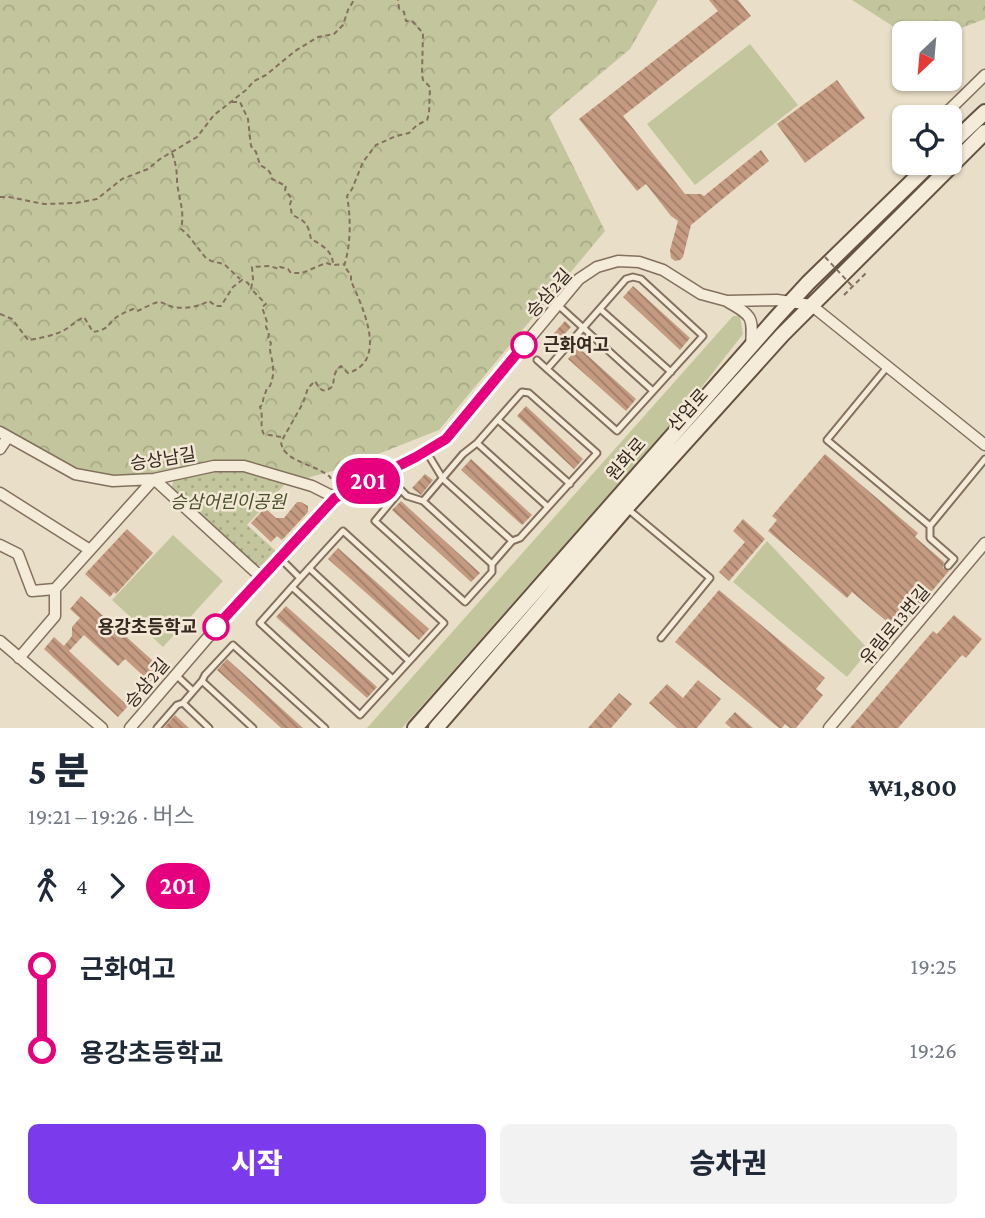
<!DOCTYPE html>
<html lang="ko">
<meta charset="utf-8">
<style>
:root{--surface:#fff;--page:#f2f2f3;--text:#1f2937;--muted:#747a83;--accent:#7c3aed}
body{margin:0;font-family:"Crimson Pro","Noto Sans KR",serif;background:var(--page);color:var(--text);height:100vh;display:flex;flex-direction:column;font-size:26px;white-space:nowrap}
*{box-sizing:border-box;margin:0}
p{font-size:23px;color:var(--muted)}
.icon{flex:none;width:38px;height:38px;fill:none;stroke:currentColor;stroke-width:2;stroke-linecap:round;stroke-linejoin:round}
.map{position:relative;height:728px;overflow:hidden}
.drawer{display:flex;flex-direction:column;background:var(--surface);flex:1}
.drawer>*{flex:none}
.badge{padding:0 14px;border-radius:23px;font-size:24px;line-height:46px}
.needle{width:46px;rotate:206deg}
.buttons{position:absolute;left:892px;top:21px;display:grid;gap:14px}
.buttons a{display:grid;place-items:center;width:70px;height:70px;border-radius:10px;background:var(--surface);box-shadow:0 2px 5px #0004;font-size:35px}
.map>.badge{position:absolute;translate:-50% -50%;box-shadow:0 0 0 4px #fff}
.legs{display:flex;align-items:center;gap:10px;height:77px;padding:0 28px;font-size:23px}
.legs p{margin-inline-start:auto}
.overview{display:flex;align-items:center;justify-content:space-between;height:119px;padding:0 28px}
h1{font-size:38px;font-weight:800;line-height:52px}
.button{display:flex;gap:14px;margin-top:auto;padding:14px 28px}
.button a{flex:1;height:80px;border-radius:10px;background:var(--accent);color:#fff;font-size:28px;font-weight:800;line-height:80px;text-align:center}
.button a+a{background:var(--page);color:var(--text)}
ul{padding:0 28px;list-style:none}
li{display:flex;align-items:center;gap:24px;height:84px;font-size:26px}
li i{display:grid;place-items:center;width:10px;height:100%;margin:0 9px;background:currentColor}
li i::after{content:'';width:18px;height:18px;margin:-9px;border:5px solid;border-radius:50%;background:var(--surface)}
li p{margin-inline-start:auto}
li:first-child i{background:linear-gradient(#0000 50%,currentColor 0)}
li:last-child i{background:linear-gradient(currentColor 50%,#0000 0)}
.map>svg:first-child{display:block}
.green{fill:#c3c69c}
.forest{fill:url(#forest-crowns)}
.park{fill:url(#park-dots)}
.building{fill:url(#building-back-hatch)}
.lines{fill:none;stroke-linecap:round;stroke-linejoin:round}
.lane-casing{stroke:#83705e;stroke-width:9}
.street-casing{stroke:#83705e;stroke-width:13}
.secondary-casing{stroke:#655241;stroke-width:18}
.path{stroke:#83705e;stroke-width:2;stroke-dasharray:5 3.5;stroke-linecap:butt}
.lane{stroke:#f5ebd9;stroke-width:5}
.street{stroke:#f5ebd9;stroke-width:10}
.secondary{stroke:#f5ebd9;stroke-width:14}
.path-bridge{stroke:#83705e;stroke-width:2;stroke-dasharray:5 3.5;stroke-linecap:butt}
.line-1-casing{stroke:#fff;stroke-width:16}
.line-1{stroke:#e6007e;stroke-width:10}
.stop-1-dot{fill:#fff;stroke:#e6007e;stroke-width:3.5}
.labels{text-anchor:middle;stroke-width:5;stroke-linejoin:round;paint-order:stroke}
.street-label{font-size:18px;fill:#352920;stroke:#f2e8d5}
.stop-label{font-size:18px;font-weight:bold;fill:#352920;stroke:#f2e8d5;text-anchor:start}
.park-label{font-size:18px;font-style:italic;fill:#474f29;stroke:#f2e8d5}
</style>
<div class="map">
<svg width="985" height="728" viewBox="0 0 985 728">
<defs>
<pattern id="forest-crowns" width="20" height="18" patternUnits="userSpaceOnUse" patternTransform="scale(1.75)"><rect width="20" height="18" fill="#c3c69c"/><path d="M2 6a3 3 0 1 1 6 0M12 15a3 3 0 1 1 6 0" fill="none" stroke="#a8aa86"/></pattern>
<pattern id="park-dots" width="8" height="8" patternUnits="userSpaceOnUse" patternTransform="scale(1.75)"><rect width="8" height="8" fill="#c3c69c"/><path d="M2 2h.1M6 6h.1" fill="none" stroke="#a8aa86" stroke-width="1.8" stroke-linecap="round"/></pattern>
<pattern id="building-back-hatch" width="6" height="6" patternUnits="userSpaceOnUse" patternTransform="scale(1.75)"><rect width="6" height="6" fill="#c49a81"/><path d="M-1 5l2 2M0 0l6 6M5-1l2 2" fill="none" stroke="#a07e69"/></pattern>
</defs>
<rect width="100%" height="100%" fill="#e9dec7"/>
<path class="green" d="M750,44L798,105L695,185L647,124Z
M733,316H740L743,334L683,411L402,728H367Z
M173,535L223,581L163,647L112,600Z
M767,541L869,650L847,677L733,582Z"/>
<path class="forest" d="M0,0H658L630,49L549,117L605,231L439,430L340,469L307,478L242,461L211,462L148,475L114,479L82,472L0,427Z
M852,0H985V19L948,33L905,34Z"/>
<path class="park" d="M215,470L247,472L285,484L247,525L276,551L262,565L257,567L171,489L175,476Z"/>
<path class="building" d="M709,0H738L751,16L623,116L685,194H701L704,196L761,150L769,161L691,225L683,257L680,260L675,261L671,258L670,250L678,221L671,216L646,184L637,191L579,119L718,11Z
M837,80L865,118L805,163L777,124Z
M633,286L690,338L680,350L623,297Z
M565,321L571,327L554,346L548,340Z
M578,347L636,399L626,411L568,359Z
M526,406L583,459L574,469L517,416Z
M825,454L918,533L915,537L944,562L943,568L949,571L898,631L852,592L847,598L768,531L777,520L772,516Z
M471,459L532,515L522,525L461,470Z
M425,474L433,480L421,495L412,488Z
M401,501L480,573L471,582L392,510Z
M297,502H301L308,506V512L282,540L277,536L271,542L251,523L265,508L276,518H284Z
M743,519L765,539L729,581L719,572L745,542L733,531Z
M127,529L153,553L116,594L114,592L110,597L85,574Z
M338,548L429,629L419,640L328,559Z
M719,590L825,678L816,689L823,695L796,728H790L785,724L782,728H779L675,642Z
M81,596L162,669L150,682L125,659L118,666L84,635L69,651L128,706L118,717L44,649L54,637L64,646L72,636V627L80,618L70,609Z
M286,606L377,687L367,698L276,617Z
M954,615L982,639L966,658L962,655L898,728H850L933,631L937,634Z
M227,659L303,728H281L217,670Z
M698,680L721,699L697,728H677L649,703L667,684L683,698Z
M619,693L632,704L611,728H588Z
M735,712L753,728H731L725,723Z
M175,715L189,728H164Z"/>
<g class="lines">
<g class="lane-casing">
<path id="lane" d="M558,305L653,391
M600,309L671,372
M537,360L547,369L617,431L703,336L641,279L633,277L626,279L547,369
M888,366L827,440L930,526
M498,420L570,484
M477,443L548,507L520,538L512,541
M423,501L407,496L401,490L375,521L465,602L492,572V564L512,541L443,479L426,451
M629,510L710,578L661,638
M343,531L444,623L393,679L292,587Z
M280,558L300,578
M492,564L423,501L463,454L477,443L522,392L529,393L597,453L548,507
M948,566L954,559L930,538V526L985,459
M309,568L409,661
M292,587L260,623L360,715L393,679
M175,674L193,691
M202,681L253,728
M183,703L209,728
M157,728L177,705L183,703L202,681L205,675L233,645L325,728"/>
</g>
<g class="street-casing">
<path id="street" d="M942,117L985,75
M728,302C753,316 753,317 751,346
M0,432L75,474L113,481L154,479L214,466H244L312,486L336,498
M0,449L8,437
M0,493L90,550
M0,545L18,554L32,591L55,589
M0,641L102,728
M19,658L55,616V589L154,479L261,577
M130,728L222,621L336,498L416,457L446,439L579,279L597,267L618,261L639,262L663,270L701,294L727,301L777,300L811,305L985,445
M829,728L985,543"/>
</g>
<g class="secondary-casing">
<path id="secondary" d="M950,145L985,112
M415,728L775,319L808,283L931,163
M436,728L626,508L782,335L985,132"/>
</g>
<path class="path" d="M232,102H240L248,119L251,146L256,152L260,165C267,169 271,171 272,179L286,186L285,190L292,199L290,204L292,215C306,221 308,224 311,239C322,245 333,251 333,265L345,264
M172,153C176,164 177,171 177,182C179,200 185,211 181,229L187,234L205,257L211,261L224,264L240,279
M0,197H9L44,204L76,203L97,199L122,179L148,169L160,159L197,137L214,115L246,90L254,81L266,75L295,51L318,37L334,34L343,25L348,10L354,0
M844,295L868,271
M0,314L12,319L28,340C37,339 57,335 66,329C72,325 77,320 84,317L93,332C113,329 107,321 122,314C125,312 129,311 133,309L137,311C143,309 152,303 159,302C163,302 166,305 170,306C182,310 198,307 209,301L216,306H221L233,287L242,280L248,283L251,289
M281,437L264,434C259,427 264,416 260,407L263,404V400L267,388L270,386C272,380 274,374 273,368C273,358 268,352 271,343L268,339L269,333L266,327L267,322L262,307L266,304L251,289L253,279L252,267L270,266L279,269L280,267L288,269L291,273H302L326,263L333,265
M336,486C335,484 331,479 330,477C316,464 283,462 281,442L303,403L308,388L315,381C321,391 323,394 333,386C334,377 334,371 341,366L348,373C389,361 362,306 351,281V275L344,266C351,245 351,218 347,196L352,189L363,162L376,145L396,136L409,133L417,125L427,120L429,114L430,87L423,80L422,75L423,33L412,21H406L404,12L399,8L398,0"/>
<use href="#lane" class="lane"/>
<use href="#street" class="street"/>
<use href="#secondary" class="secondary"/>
<path class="path-bridge" d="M825,257L852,286"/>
</g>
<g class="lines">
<g class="line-1-casing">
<path id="line-1" d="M216,627L335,498L416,457L446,439L524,345"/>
</g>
<use href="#line-1" class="line-1"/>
</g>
<g class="stop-1-dot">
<circle cx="524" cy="345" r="12"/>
<circle cx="216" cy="627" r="12"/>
</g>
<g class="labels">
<g class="street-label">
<text transform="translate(549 293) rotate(-48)" y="6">승삼2길</text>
<text transform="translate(688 410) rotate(-48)" y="6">산업로</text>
<text transform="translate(163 459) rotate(-9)" y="6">승상남길</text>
<text transform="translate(626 459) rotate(-49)" y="6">원화로</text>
<text transform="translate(895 625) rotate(-50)" y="6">유림로13번길</text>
<text transform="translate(147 683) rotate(-50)" y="6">승삼2길</text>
</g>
<g class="stop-label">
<text x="543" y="351">근화여고</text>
<text x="197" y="633" text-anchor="end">용강초등학교</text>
</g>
<g class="park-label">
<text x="228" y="508">승삼어린이공원</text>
</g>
</g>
</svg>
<div class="buttons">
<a><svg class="needle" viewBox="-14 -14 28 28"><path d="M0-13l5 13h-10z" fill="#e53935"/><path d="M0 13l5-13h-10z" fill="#747a83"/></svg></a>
<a><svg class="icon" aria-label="locate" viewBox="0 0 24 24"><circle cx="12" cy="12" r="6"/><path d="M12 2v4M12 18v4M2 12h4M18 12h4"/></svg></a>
</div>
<b class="badge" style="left:368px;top:481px;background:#e6007e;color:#fff">201</b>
</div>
<section class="drawer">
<div class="overview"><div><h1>5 분</h1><p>19:21 – 19:26 · 버스</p></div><b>₩1,800</b></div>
<div class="legs"><svg class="icon" aria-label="walk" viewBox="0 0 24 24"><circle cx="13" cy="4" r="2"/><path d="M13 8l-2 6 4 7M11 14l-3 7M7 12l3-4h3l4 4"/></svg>4<svg class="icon" aria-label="forward" viewBox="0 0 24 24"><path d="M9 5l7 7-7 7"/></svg><b class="badge" style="background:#e6007e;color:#fff">201</b></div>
<ul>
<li><i style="color:#e6007e"></i><b>근화여고</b><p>19:25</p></li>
<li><i style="color:#e6007e"></i><b>용강초등학교</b><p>19:26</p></li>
</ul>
<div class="button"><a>시작</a><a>승차권</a></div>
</section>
